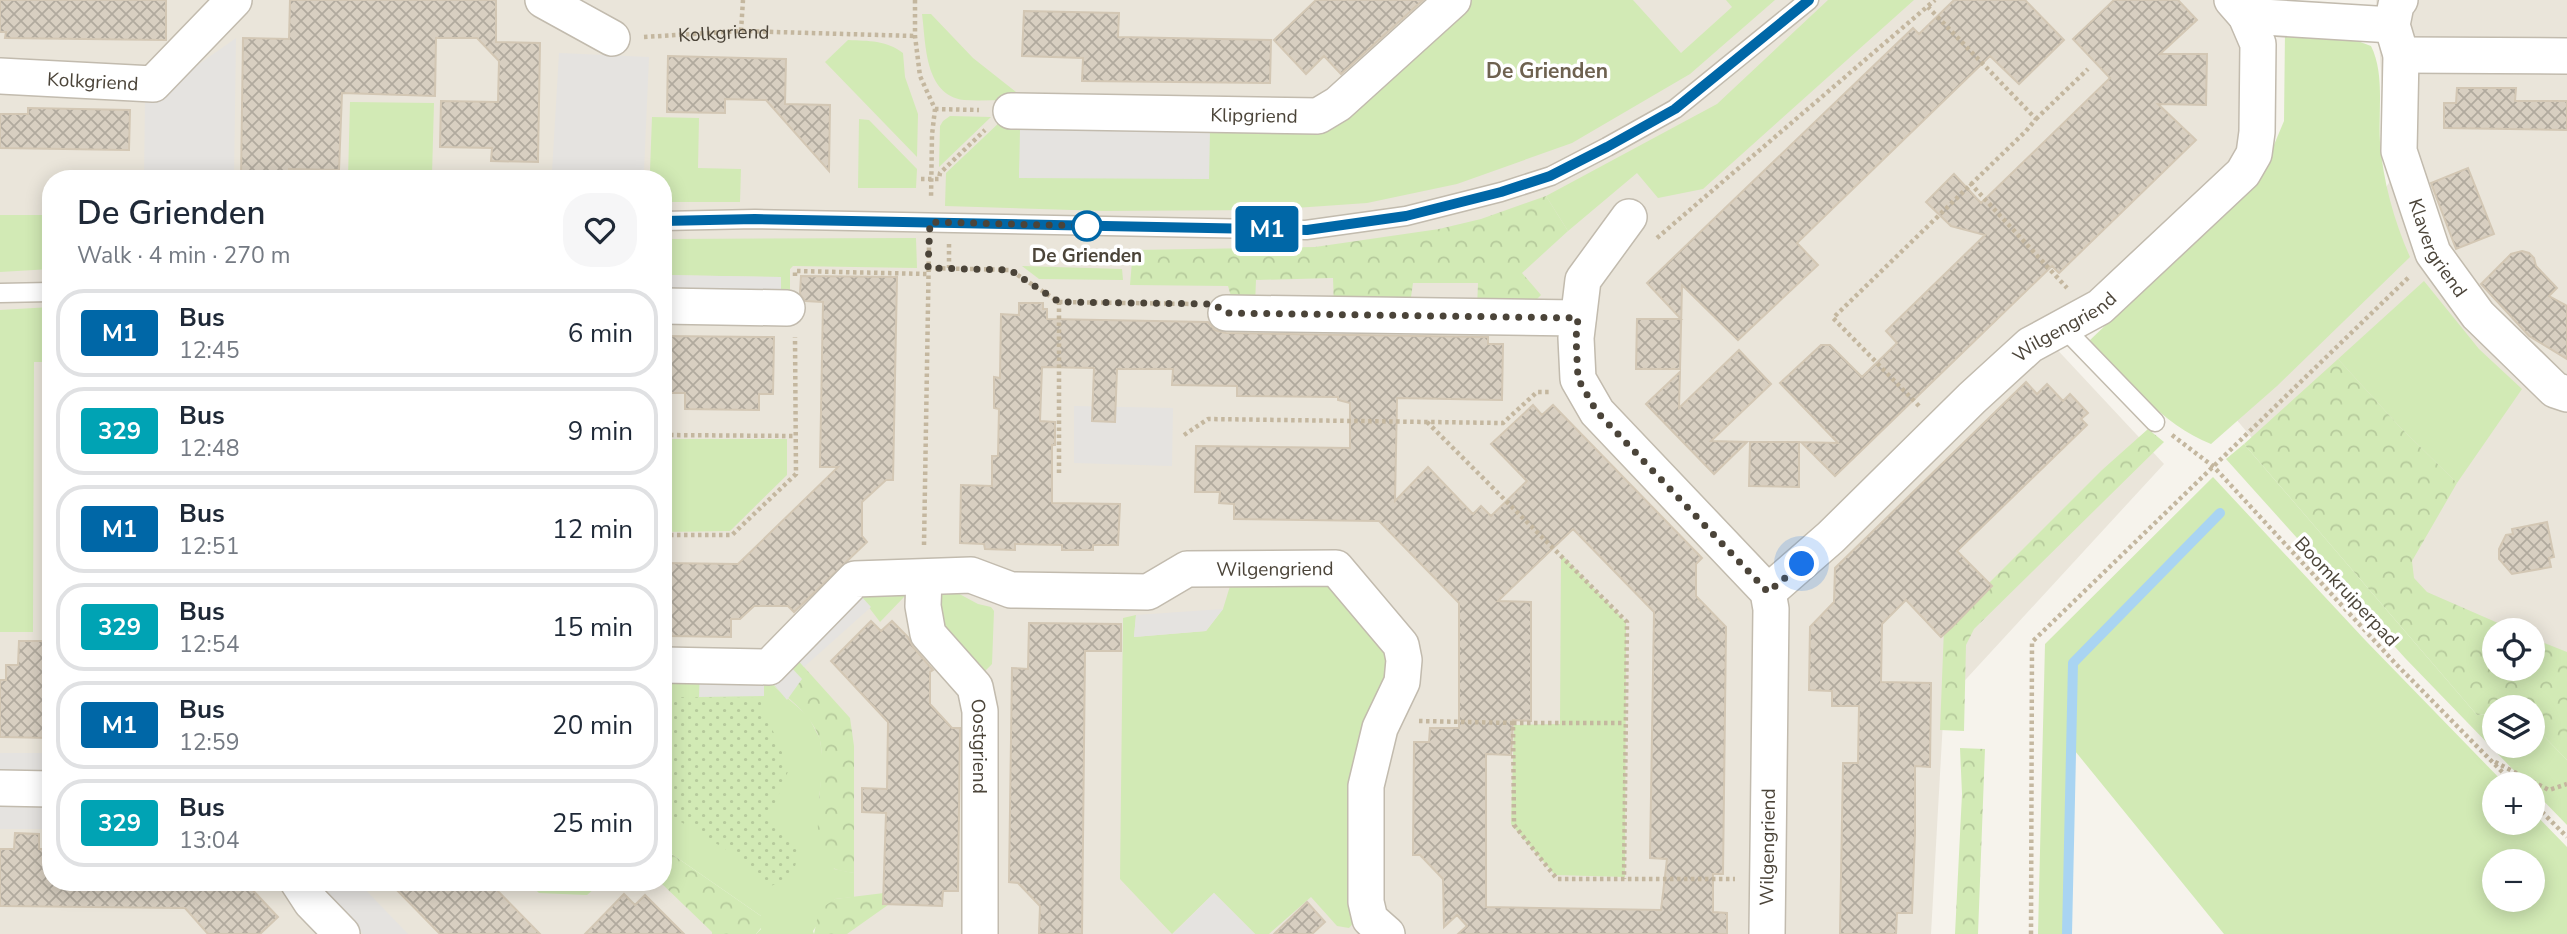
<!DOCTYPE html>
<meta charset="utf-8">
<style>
:root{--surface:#fff;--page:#f6f6f7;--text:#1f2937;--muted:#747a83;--line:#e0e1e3}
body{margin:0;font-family:"Nunito Sans",sans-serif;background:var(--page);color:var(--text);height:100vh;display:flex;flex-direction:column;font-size:26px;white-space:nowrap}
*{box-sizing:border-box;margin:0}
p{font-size:23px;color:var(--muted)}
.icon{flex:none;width:38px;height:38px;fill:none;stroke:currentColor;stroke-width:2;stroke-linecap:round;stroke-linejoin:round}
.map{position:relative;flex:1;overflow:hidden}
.side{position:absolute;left:42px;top:170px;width:630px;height:721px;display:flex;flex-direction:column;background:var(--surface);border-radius:28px;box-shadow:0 4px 18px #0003}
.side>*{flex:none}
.badge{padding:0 14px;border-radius:5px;font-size:24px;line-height:46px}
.fabs{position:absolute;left:2482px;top:618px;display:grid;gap:14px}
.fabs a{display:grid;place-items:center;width:63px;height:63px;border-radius:50%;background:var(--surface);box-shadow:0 4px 18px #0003;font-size:35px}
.you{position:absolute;width:35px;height:35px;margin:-18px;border:5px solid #fff;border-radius:50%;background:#1a73e8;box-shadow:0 0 0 10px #1a73e833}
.map>.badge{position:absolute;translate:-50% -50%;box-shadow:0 0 0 4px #fff}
.round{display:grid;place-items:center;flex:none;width:74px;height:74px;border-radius:28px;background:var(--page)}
.headline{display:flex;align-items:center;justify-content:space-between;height:119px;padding:0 35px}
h1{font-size:33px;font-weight:600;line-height:52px}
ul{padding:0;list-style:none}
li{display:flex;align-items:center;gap:21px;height:88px;margin:0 14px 10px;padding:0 21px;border:4px solid var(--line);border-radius:28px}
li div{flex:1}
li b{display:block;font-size:26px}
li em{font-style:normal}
li .badge{min-width:77px;font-weight:700;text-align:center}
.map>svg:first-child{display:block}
.residential{fill:#eae5da}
.green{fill:#d2eab5;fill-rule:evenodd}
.forest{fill:url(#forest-crowns)}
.park{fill:url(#park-dots)}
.parking{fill:#e5e3e0}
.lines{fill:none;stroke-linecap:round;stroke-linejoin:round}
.stream{stroke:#a9d4f2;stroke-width:10}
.building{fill:url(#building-cross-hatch);stroke:#d3c7b4;stroke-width:2;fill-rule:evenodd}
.service-casing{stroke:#c2bbae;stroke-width:21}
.minor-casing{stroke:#c2bbae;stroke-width:38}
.path{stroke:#c4b79f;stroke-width:4.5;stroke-dasharray:3.5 3.5;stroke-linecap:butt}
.service{stroke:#fff;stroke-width:18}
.minor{stroke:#fff;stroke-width:35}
.line-casing{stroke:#fff;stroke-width:16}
.line{stroke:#0067a7;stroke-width:10}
.walk{stroke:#4b4439;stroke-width:7;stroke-dasharray:0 12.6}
.stop-dot{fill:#fff;stroke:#0067a7;stroke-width:3.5}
.labels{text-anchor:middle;stroke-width:7;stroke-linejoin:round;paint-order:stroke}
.street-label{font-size:19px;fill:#4b4439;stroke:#fff}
.stop-label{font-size:19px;font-weight:bold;fill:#4b4439;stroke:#fff}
.neighbourhood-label{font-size:21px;font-weight:bold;fill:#6e6250;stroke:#fff}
</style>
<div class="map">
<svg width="2567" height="934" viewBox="0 0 2567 934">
<defs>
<pattern id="forest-crowns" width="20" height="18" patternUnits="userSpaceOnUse" patternTransform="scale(1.75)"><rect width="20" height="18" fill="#d2eab5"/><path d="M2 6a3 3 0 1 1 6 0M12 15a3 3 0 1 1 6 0" fill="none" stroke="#b6ca9c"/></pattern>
<pattern id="park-dots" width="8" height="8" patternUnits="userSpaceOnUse" patternTransform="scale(1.75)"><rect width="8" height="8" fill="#d2eab5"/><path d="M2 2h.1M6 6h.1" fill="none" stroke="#b6ca9c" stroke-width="1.8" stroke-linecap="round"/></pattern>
<pattern id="building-cross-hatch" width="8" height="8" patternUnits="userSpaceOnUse" patternTransform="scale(1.75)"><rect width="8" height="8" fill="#d8cfc1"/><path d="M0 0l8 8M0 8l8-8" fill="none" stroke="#b1aa9e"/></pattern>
</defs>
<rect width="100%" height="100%" fill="#f6f3ec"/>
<path class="residential" d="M0,0H2261L2251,154L2051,343L2164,464L1944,703L1931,934H832L663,655V178H51V882H663L747,934H0Z
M2376,0H2567V662L2532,649V630H2494L2412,604L2257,444L2225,406L2389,183Z"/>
<path class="green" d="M1469,0H1633L1681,53L1732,7L1726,0H1775L1690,74L1572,143L1457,184L1367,203L1266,210L1104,211L945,206L946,173L1002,120L1022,121L1019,178L1210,131L1318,130Z
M1828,0H1914L1703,189L1658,198L1637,173L1568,231L1546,196L1717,104Z
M922,14H931L973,58L1016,92L1008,100C993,100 978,101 964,100C924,95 926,43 922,14Z
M2285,32L2347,37L2371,46C2385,74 2378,111 2380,142C2383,181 2394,221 2410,257L2277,386L2211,444C2162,425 2125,377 2089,341L2196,239L2271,152L2284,121Z
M848,40C869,41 886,40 903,53L905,77L918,114L917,157L825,62Z
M350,102L434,103L432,175L650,171L652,117L699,118L698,168L741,169L740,202H663V178H348Z
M950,116L991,117L939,167L940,126L943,121Z
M859,119L869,120L917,169L916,188H858Z
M0,215H51V269L0,272Z
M916,238L917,268L793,266L790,269V300H781V277L663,275V239Z
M1022,266L1122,269L1123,280L1039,279Z
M2424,281L2479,349L2522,389L2457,483L2399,426L2338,359Z
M51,307V362H34L33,632H0V310Z
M663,439H787V475L730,531L663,532Z
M2244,444L2477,715L2488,714L2494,710V746H2532V724L2567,760V825L2532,789V784H2527L2405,658L2226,459Z
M2213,477L2366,641L2505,784H2494V822H2532V811L2567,847V934H2224L2075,751L2071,934H2038L2045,644ZM2494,861H2532V900H2494Z
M1561,554L1626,622L1625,877L1555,875L1511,824L1514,725L1560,724Z
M1330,575L1381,634L1387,669L1357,919L1349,928L1337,926L1311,897L1269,934H1255L1214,893L1172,934L1120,879L1123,618L1136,615L1134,637L1206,631L1223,609L1230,586Z
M855,589L893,591L905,596L880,622Z
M952,590L978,604L991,607L994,611L992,664L983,673L939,631L941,592Z
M663,675L769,682L808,716L820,739L823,763L819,799L834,869L854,873V897L835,899L813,931L814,934H756L761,929V916L663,848Z
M528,882H602L587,895L539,893Z"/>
<path class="forest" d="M1546,196L1568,231L1522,273L1541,295L1532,304L1477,308L1478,283H1413L1410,304L1334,307L1333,278L1256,280L1255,305L1234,306L1228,286L1130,285L1133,250L1315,247L1439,229L1481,219Z
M2338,359L2399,426L2457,483L2412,561L2414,578L2427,592L2514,630H2494V668H2532V638L2567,652V760L2532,724V707H2516L2507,701L2498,707H2494V710L2488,714L2477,715L2244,444Z
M2148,429L2164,442L1974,629L1966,645L1964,731L1940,730L1944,628L2102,470Z
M795,657L850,718L854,746V873C848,872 839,871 833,868C802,849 830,769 819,737C810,713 788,698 769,682Z
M1960,748L1985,749L1978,934H1955L1962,794Z
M663,848L761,916L766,922L756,934H712V932L660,882H663Z
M892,892L895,900L847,934H814L819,910L835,899Z"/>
<path class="park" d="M663,697L759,698L789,769L770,816L801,847L792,876L769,887L730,852L676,819L663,822Z"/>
<path class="parking" d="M236,38L234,178H144L145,102Z
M559,53L649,57L644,171L552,172Z
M1020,130L1210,131L1209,179L1019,178Z
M663,275L781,277V300L663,297Z
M1074,406L1173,408L1172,466L1074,463Z
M850,584L871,607L804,667L788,648Z
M1223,609L1206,631L1134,637L1136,615Z
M780,655L802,679L787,700L764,673V696L699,697L700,665Z
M0,753H51V829H0Z
M337,882H358L408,934H363L325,894Z
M1214,893L1255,934H1173Z"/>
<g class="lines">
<path class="stream" d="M2067,934L2073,663L2220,513"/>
</g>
<path class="building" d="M0,0H166V40L5,38L6,32H0Z
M290,0H496V42L540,43L538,162L491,161L492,148L440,147L441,101L498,102L499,61L477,38H436L435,96L342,93L339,170L289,169V178H241L243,38L289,39Z
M1316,0H1423L1341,74L1324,56L1306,74L1274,40Z
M1954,0H2025L2064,40L2019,84L1990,56L1797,243L1818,265L1738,340L1682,285L1680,369H1636L1637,319H1681L1647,283L1913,28L1919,34Z
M2114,0H2178L2197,20L2160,54H2207L2206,105L2158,104L2196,140L2059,273L2052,266L1835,476L1801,442L1838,443L1780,383L1821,345H1830L1862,377L1897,343L1886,331L1985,235L1951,226L1926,202L1954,174L1981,203L2110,78L2073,39Z
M1024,11L1119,13L1118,37L1271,40L1270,83L1082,81L1083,58L1022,56Z
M668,56L786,59L785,104L830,105L829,171L766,100L725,99V113L667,112Z
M2457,88H2516L2515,101H2567V130L2444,128V103H2456Z
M28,108L130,110L129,150L0,148V114H28Z
M2468,168L2494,234L2456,249L2431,183Z
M2522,251L2529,253L2534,258L2536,266L2557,288L2549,296L2567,306V359L2529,336L2481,284L2511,254Z
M801,276L897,277L893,480H886L862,502V536L867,542L794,612L788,606H754L740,619H731V637L668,636V620H663V563L738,564L838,467H820L823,302L805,301L800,294Z
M1019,303H1043V309H1047V319L1208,322L1215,330L1226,333L1488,337V344H1503L1502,400L1397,398L1395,501L1428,467L1473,514L1481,506L1491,516L1527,481L1491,444L1533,405L1542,415L1553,405L1702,558L1696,564V596L1726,627L1723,874H1713V912L1727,913V934H1458L1467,926L1457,915L1444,927L1443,879L1420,855H1413L1414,742H1429L1430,728H1459V603L1379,521L1234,519V504L1219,503L1220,492H1195L1196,446L1350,448V403L1338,400V397L1237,396V386L1172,385L1173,369H1117L1115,422L1092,421L1094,368L1042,367L1040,421L1055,422V445H1052V503L1120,504L1118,545H1093V550H1062V545L1015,544V550L985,549L984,544L960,543L961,485L992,486V456H998L999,409L994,408V377L1000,378L1001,314L1019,315ZM1573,529L1654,612L1650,858L1667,859L1661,910L1486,907V754L1511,755L1513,720L1531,721V602L1498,601Z
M663,336L774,337L773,394H759V410L685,409V393H663Z
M1739,350L1771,384L1711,441L1747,442L1714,474L1646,404L1680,372L1679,408Z
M2026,382L2037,394L2047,384L2063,401L2070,394L2088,413L2081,419L2087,425L1957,551L1992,586L1952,627L1941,637L1906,600L1882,624L1881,682L1931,683L1930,767L1915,766V834L1912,913H1897L1896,934H1840L1843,763H1858L1859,706H1832V691L1809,690L1810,627L1834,602L1835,568Z
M1750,442H1799V487L1749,486Z
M2547,522L2554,557L2549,558L2551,567L2512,574L2499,559V549L2506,535L2513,534L2512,529Z
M871,621L881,631L892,621L908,637L913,647L933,670L930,672V704L952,728H960L958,891H943L942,906L883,904L886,813L862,812V788L887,789L888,722L831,661Z
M1029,623L1121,624V651H1085L1082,934H1039L1040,906L1018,883L1009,882L1012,668L1028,669Z
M19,641H51V738L0,737V680H6V665H18Z
M15,833L39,834V849H51V882H245L278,917L260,934H208L185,908L0,906V849H14Z
M389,882H489L540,934H440Z
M624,894L635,905L645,895L684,934H585Z
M1307,902L1325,922L1312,934H1274Z"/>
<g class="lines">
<g class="service-casing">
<path id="service" d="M663,221L755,219L1306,230L1406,216L1501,192L1551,176L1607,147L1675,109L1809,0
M0,293L51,292
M2063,327L2155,422"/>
</g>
<g class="minor-casing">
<g id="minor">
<path d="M543,0L612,38"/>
<path id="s2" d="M2400,0L2396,5L2392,25L2401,55L2399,151L2433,253L2478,315L2555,390L2567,394"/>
<path d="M2246,16L2392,25"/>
<path d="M2401,55L2567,56"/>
<path id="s3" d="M0,76L153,84L234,0"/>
<path id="s4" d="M1011,111L1318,116L1338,104L1453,0"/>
<path d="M1629,217L1583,280L1576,338L1578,379L1597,412L1768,592L1771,609L1767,934"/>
<path d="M663,306L787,308"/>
<path d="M1226,313L1578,318"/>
<path id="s5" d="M924,578L923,606L928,634L975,687L980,711V934"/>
<path id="s6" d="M1768,592L1831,537L1972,398L2030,345L2100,307L2243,173L2254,154L2257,132L2258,44L2246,16L2232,0"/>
<path id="s7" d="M663,665L769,667L855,579L971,575L1011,590L1148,592L1187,569L1336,568L1401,645L1404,660L1402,682L1380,728L1366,786V902L1370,919L1387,934"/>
<path d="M0,788L51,789"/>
<path d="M298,882L311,902L342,934"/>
</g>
</g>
<g class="path">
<path d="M915,0V36L920,76L935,109L932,135L931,199"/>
<path d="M741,31L743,0"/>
<path id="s1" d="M644,37L741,31L915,36"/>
<path d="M935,109L979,110"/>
<path d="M2036,119L2088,69"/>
<path d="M921,179H939L940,173L985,130"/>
<path d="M1970,183L2067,288"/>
<path d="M1657,238L1935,0"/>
<path d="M949,244V268"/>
<path d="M928,268L1010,270L1059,302V475"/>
<path d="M795,276V271L928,274"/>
<path d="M1059,302L1196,304"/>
<path d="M1919,406L1833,318L2026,131L2036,119L1928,7"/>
<path d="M1427,422L1627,622L1624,879"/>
<path d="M663,435L796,436"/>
<path d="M1184,435L1208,419L1503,423L1537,392H1551"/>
<path d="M2172,435L2214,467L2395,663L2514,784"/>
<path d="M663,535H732L796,474L795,337"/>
<path d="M924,545L929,246"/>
<path d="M1419,721L1513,723L1514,825L1557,879H1735"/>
<path d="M1513,723H1625"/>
<path d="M2495,762L2549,790L2567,784"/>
<path d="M2532,802L2567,837"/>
<path d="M2031,934L2032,642L2410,276"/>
</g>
<use href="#service" class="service"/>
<use href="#minor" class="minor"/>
</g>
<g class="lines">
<g class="line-casing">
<path id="line" d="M663,221L755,219L1307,230L1406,216L1501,192L1550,176L1607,147L1675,109L1809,0"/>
</g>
<use href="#line" class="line"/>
<path class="walk" d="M1087,226L930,222L928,268L1010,270L1059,302L1214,304L1226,313L1578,318L1576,338L1578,379L1597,412L1768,592L1802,564"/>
</g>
<circle class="stop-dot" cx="1087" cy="226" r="14"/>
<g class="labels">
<g class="street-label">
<text dy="7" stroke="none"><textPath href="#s1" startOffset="80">Kolkgriend</textPath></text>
<text dy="7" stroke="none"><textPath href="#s3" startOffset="93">Kolkgriend</textPath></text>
<text dy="7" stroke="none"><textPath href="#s4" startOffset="243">Klipgriend</textPath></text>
<text dy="7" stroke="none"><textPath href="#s2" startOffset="259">Klavergriend</textPath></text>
<text dy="7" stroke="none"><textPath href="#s6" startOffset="399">Wilgengriend</textPath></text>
<text dy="7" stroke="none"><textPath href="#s7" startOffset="658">Wilgengriend</textPath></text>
<text transform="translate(2347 591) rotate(47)" y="7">Boomkruiperpad</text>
<text dy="7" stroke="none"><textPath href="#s5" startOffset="187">Oostgriend</textPath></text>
<text transform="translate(1767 847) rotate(-89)" y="7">Wilgengriend</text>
</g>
<g class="stop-label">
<text x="1087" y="262">De Grienden</text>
</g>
<g class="neighbourhood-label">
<text x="1547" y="78">De Grienden</text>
</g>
</g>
</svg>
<div class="fabs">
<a><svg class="icon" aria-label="locate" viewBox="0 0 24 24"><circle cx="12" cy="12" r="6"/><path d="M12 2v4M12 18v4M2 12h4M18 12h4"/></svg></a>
<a><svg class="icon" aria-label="layers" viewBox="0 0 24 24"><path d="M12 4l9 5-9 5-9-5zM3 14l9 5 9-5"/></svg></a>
<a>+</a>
<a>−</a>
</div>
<div class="you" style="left:1802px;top:564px"></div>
<b class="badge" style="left:1267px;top:229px;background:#0067a7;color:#fff">M1</b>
<section class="side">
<div class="headline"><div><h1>De Grienden</h1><p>Walk · 4 min · 270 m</p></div><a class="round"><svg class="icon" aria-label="heart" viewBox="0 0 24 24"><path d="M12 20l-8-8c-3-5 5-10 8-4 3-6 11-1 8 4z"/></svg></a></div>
<ul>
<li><span class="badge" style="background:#0067a7;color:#fff">M1</span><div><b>Bus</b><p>12:45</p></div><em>6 min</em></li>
<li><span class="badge" style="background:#00a3b4;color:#fff">329</span><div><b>Bus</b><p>12:48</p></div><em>9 min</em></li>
<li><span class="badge" style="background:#0067a7;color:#fff">M1</span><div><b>Bus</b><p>12:51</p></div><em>12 min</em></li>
<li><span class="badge" style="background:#00a3b4;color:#fff">329</span><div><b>Bus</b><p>12:54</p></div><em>15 min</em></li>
<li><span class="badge" style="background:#0067a7;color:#fff">M1</span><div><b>Bus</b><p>12:59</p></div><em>20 min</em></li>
<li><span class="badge" style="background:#00a3b4;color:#fff">329</span><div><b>Bus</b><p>13:04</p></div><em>25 min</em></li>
</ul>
</section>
</div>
